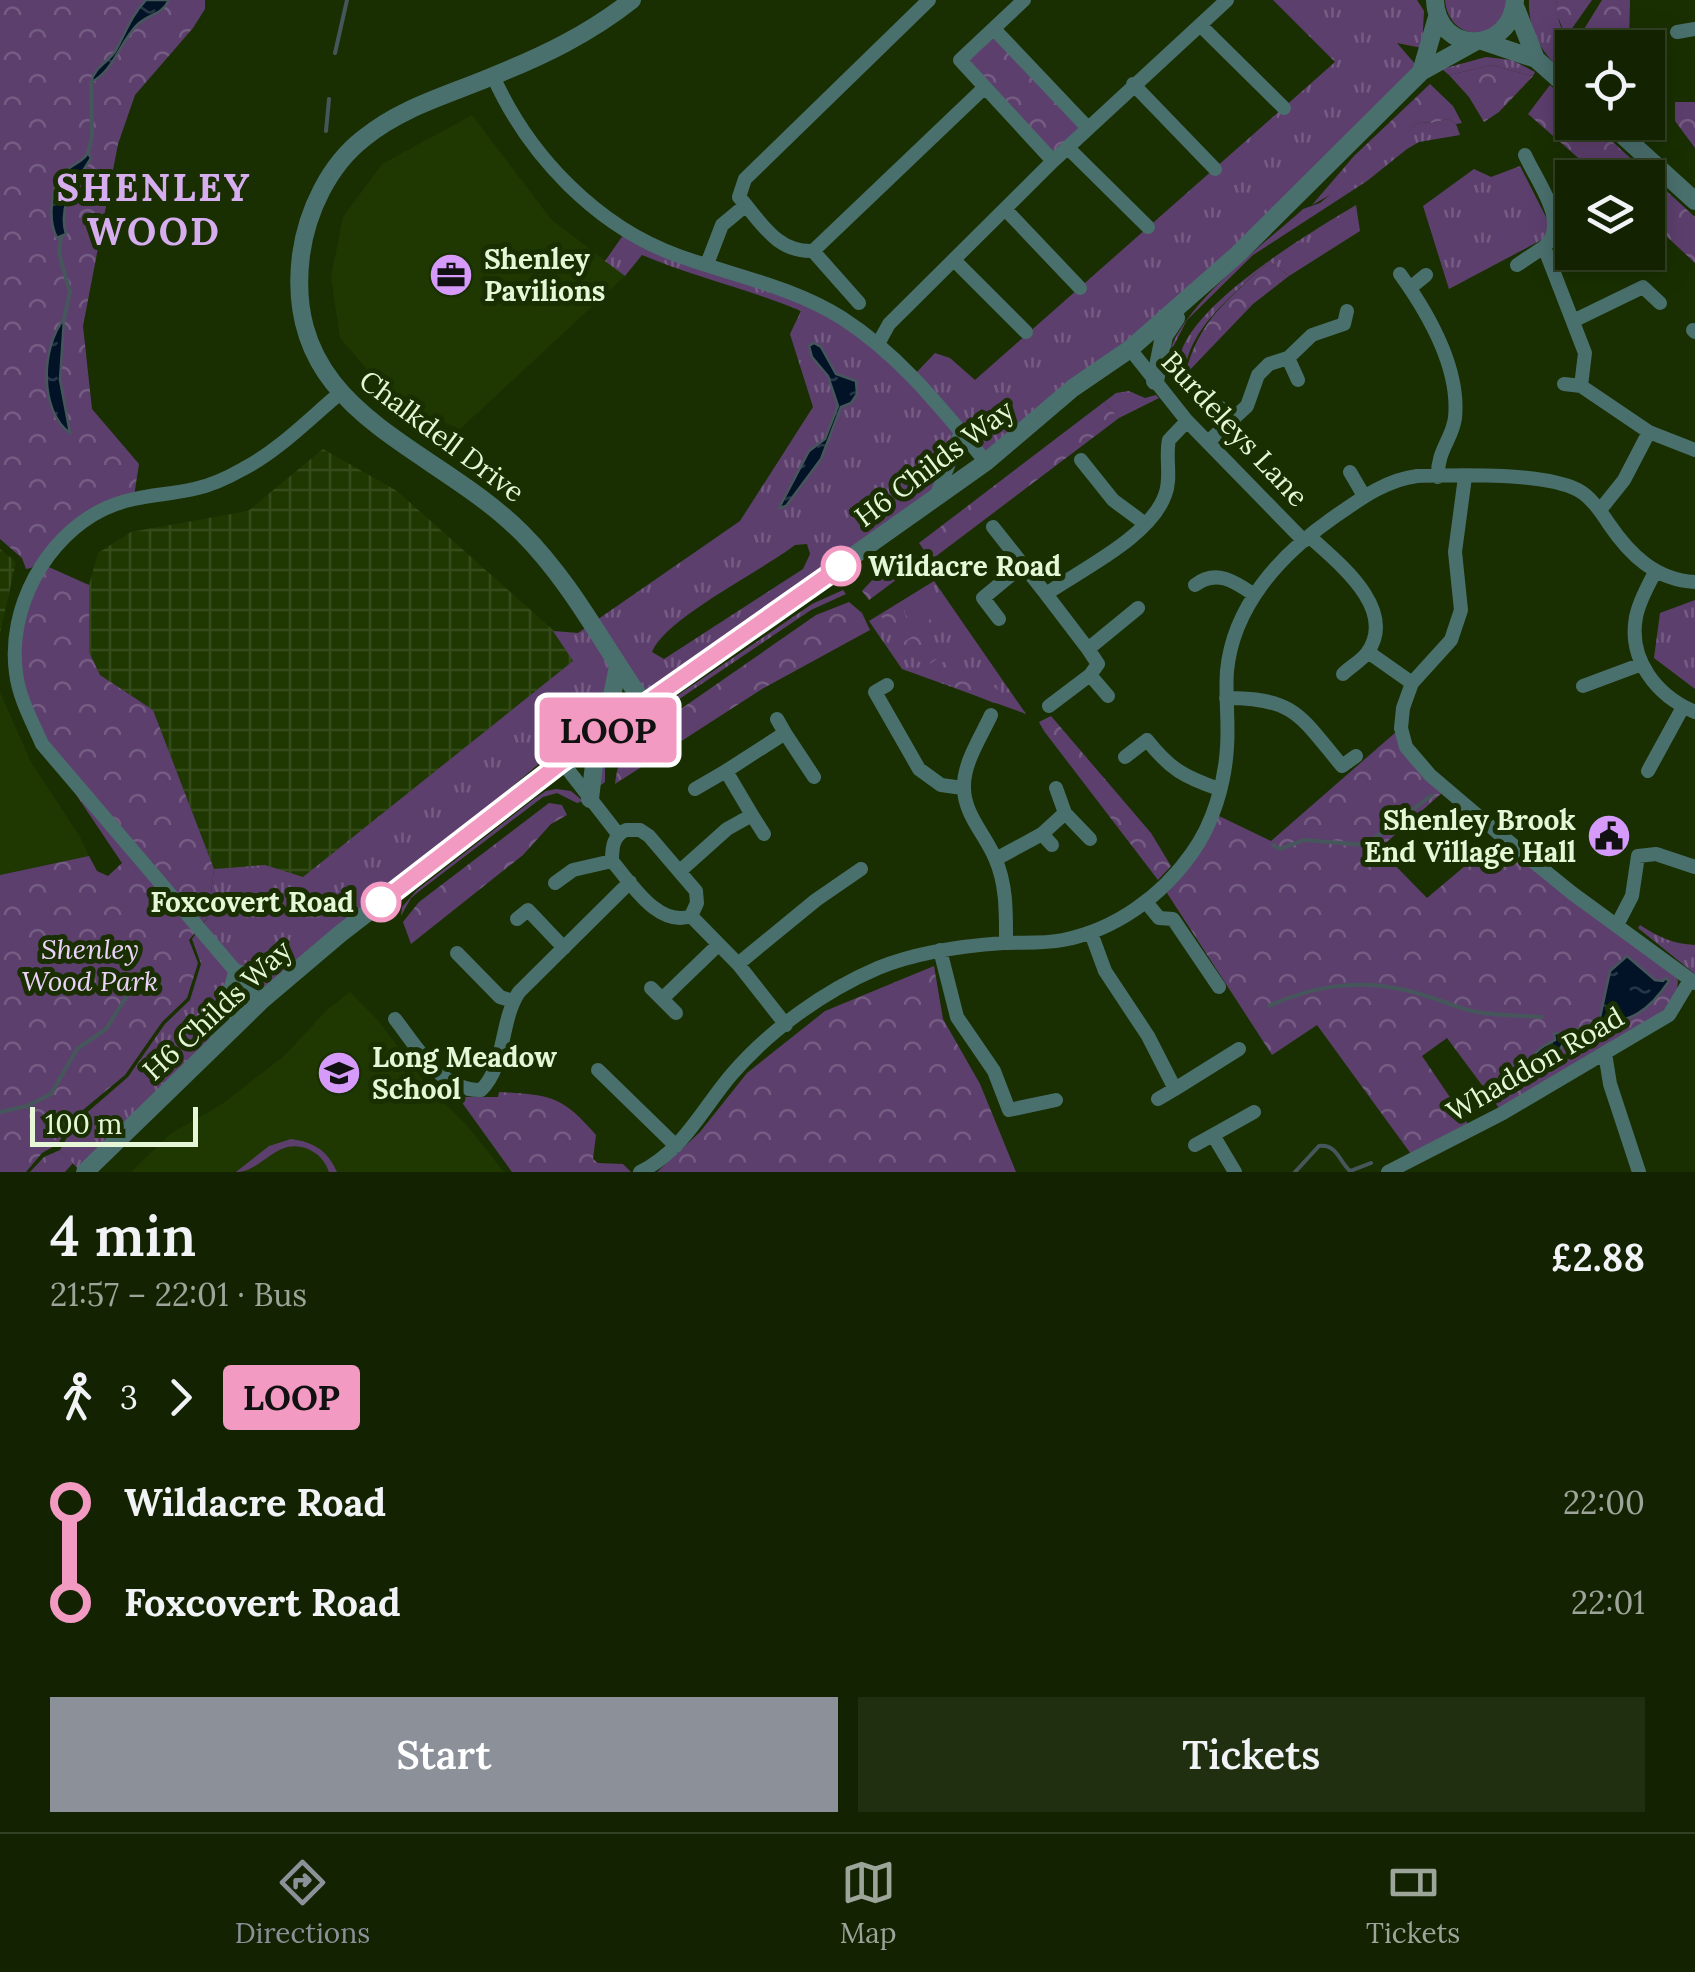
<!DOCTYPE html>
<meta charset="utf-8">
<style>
:root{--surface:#132301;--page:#202f10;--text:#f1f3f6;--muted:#9da499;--line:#324023;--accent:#8c9099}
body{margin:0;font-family:Lora,serif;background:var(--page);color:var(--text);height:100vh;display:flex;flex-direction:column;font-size:38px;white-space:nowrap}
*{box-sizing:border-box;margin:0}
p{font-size:32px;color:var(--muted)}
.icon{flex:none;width:55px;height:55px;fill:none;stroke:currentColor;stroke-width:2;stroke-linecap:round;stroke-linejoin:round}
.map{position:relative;height:1172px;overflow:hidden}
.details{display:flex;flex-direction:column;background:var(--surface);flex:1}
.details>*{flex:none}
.badge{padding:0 20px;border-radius:8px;font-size:35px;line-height:65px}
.buttons{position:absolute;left:1555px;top:30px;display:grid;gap:20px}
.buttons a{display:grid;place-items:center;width:110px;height:110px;border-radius:0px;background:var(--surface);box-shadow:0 5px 25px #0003,0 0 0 2px var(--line);font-size:50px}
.scale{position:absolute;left:30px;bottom:25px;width:168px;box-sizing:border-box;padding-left:10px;border:5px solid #e5f7d7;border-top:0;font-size:28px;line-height:35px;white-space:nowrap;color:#e5f7d7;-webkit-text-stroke:8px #192f01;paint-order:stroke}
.map>.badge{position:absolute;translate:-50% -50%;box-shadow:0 0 0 5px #fff}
.legs{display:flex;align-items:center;gap:15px;height:110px;padding:0 50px;font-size:32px}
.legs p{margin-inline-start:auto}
.head{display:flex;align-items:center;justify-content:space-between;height:170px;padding:0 50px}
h1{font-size:55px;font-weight:600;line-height:75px}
.button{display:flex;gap:20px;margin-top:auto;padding:20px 50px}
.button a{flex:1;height:115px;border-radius:0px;background:var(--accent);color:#fff;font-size:40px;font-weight:600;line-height:115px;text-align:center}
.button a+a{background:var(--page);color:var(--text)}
ul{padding:0 50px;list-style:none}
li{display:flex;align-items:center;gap:35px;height:100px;font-size:38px}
li i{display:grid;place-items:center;width:15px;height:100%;margin:0 12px;background:currentColor}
li i::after{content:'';width:25px;height:25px;margin:-12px;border:8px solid;border-radius:50%;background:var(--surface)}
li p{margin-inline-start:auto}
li:first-child i{background:linear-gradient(#0000 50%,currentColor 0)}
li:last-child i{background:linear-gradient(currentColor 50%,#0000 0)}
.tab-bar{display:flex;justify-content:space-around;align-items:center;height:140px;border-top:2px solid var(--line);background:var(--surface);font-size:28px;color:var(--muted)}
.tab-bar a{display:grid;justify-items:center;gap:5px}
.tab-bar .active{color:var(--accent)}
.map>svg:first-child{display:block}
.built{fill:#1f3802}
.industrial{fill:url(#industrial-grid)}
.grass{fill:url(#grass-tufts);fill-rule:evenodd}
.forest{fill:url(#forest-crowns)}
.pitch{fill:#5d3f6e}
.water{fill:url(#water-ripples);stroke:#46575c;stroke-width:2.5}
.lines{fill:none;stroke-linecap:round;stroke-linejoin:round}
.stream{stroke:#46575c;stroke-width:4}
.minor{stroke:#4a706e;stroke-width:14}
.tertiary{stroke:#4a706e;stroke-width:18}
.line-1-casing{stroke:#fff;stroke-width:22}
.line-1{stroke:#f29ac2;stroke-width:15}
.stop-1-dot{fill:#fff;stroke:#f29ac2;stroke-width:5}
.labels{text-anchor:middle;stroke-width:10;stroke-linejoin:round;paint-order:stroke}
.poi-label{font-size:28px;font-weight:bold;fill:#e5f7d7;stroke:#192f01;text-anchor:start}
.street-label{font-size:28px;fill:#e5f7d7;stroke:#192f01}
.stop-label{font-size:28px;font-weight:bold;fill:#e5f7d7;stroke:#192f01;text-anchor:start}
.park-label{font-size:28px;font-style:italic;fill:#ebd3fb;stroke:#192f01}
.district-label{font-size:38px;font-weight:bold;letter-spacing:2.5px;fill:#d6aeef;stroke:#192f01}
</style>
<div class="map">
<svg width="1695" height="1172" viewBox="0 0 1695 1172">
<defs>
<pattern id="industrial-grid" width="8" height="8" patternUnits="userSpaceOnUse" patternTransform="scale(2.5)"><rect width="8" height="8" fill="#1f3802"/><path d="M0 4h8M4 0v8" fill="none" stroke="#354c1a"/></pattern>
<pattern id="grass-tufts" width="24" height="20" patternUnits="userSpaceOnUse" patternTransform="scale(2.5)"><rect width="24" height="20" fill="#5d3f6e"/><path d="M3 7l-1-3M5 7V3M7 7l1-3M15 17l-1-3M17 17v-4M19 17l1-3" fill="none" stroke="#745c82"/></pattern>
<pattern id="forest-crowns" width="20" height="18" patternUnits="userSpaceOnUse" patternTransform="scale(2.5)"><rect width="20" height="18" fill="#5d3f6e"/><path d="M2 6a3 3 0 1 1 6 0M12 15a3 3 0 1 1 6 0" fill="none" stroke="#745c82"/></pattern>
<pattern id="water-ripples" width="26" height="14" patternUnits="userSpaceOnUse" patternTransform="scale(2.5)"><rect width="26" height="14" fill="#021227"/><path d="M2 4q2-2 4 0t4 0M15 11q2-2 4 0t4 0" fill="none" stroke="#273546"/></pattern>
</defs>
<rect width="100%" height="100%" fill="#192f01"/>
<path class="built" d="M472,115L551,219L625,276L460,429L394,401L340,338L331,277L343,217L382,164Z
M0,692L31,762L80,837L89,856L0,875Z
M350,992L377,1019L431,1091L466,1124L504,1172H131L170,1134L222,1104L284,1056L327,1010Z"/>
<path class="industrial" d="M323,449L397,491L553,630L573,661L302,878L265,865L214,869L153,710L100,675L89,652V585L98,553L131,532L248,511Z
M0,549L16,562L0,633Z"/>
<path class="grass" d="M1273,0H1417L1424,11L1422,48L1397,43L1416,65L1238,254L986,462L962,433L935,499L645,705L617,667L589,721L261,1001L238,974L217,1045L81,1172L60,1150L75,1123L128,1077L165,1024L190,1000L201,964L192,939L208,917L214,869L265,865L303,877L573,661L553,631L578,633L740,521L813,407L790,334L801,311C749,289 694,277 642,255L625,276L605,261L626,231L811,301L914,375L935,353L950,358L975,380L1335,62ZM814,343C825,351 824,363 833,371C847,384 847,372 857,394L851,403L841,407L821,459L787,506H780L809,451L825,439L838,406L828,376L812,357ZM807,544L810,554L803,569L664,659L652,652C664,619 763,570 795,545Z
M1445,0H1507C1506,42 1449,45 1445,0Z
M1529,0H1556C1558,9 1557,18 1561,27C1568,45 1579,57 1568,77C1544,55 1528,35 1529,0Z
M1486,57L1512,60L1535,72L1533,76L1491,65L1449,75L1442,69Z
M1448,119L1456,124L1460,135L1419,142L1407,149L1367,181L1253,255L1187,320L1173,347L1171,368L1166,373C1164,316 1262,247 1303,209L1320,203L1419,122L1432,123Z
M1520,166L1549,223L1547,237L1449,289L1423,206L1474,169L1491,177Z
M1356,205L1360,231L1289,276L1269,261C1235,294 1175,337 1187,388C1138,331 1317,229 1356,205Z
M1129,391L1145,398L1156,395L1159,398L1119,418L1104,402L1116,393Z
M934,581L1026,714L902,669L869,621Z
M843,590L846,594L811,610L632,731L605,766V782L598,787C600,760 615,742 634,725L812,604Z
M1695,600V689L1654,658L1660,613Z
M556,789L571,791L583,801L577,803L557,793L543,797L422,889L411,898L401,916L402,907L417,890L534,799L546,791Z
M1640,925C1658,937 1674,944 1695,945V974L1638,928Z"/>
<path class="forest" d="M0,0H205V9L193,28L135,95L118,144L83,326L92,409L139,464L134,496L102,506L31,568L26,569L22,558L0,539Z
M1556,0H1592L1566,37L1558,17Z
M1602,0H1630L1629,43L1634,47H1573Z
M994,33L1084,127L1053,157L963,59Z
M1491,65L1533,76L1499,112L1484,122L1469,97L1449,75Z
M1430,84L1453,106L1462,123L1456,124L1448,119L1432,123L1419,122L1339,190L1312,205L1354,156Z
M1550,85L1572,105V122L1592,123L1695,217V263L1648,219V178L1600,177L1528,114Z
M1675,102H1695V148L1675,121Z
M1269,261L1289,276L1253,304L1185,375C1199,318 1229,300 1269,261Z
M1104,402L1119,418L931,560L919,543Z
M913,551L920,562L869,600L862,591L876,576Z
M42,564L89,585V652L100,675L153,710L214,869L208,917L189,940L198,963L187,998L162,1022L125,1075L72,1119L58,1144L42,1153L26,1172H0V875L89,856L97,871L108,876L122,863L42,744L22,699L16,638Z
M910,601L917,603L934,624L933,632L922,636L905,614L904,606Z
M849,602L862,613L870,630L762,689L615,784C617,763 623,753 639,738L816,615Z
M899,608L912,629L897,638L881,616Z
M916,634L922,644L940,657L928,665L915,660L902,643Z
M947,660L988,682L1015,704L994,703L928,676L927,671Z
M1051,716L1151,833L1171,866L1158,880L1044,731L1039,722Z
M1396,732L1444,791L1379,849L1427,898L1497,839L1663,962L1678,980L1676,1000L1656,1016L1499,1108L1447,1038L1422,1056L1468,1124L1411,1154L1317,1025L1272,1055L1167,893L1204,844L1219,816L1271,841Z
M549,803L562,805L567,815L551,824L523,855L411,944L403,922L419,902Z
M934,966L943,1019L980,1084L1016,1172H657L700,1132L747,1073L825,1011Z
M499,1092C551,1095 561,1095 596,1135L593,1159L598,1163L623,1164L631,1172H512L458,1097H498Z
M60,1150L73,1163L65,1172H30L44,1157Z"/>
<path class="pitch" d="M291,1139C314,1142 328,1151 337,1172H329C325,1161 319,1154 308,1149C276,1136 263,1172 236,1172L269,1146Z"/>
<path class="water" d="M146,0H169C161,16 149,13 137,25C120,42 113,72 91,82C95,66 108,63 116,50C126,32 131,16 146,0Z
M88,153L91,158C77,182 57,204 66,234L57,238C48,221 50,189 63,174C71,164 82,163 88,153Z
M64,319L60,380L70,433C39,411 41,347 64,319Z
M814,343L821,347L836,374L856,381L857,394L851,403L841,407L821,459L786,506L779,508L809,451L825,439L838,406L828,376L812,357L809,346Z
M1627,956L1655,980L1663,981L1666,978L1669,981C1637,1029 1618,1017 1570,1032L1550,1066L1511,1091C1532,1073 1521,1055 1555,1040L1554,1033L1561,1034L1599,1022L1610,971Z"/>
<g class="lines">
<path class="stream" d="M335,53L347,0
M326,131L329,99
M88,153L92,136L91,82
M61,237L59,254L70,292L64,319
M1273,845L1280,849L1304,840L1365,845L1432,795
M1269,1006C1313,986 1356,979 1405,990C1428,995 1450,1005 1472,1011C1495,1016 1519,1015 1542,1017
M0,1112L27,1106L51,1094L77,1049L106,1029L144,969
M1295,1172L1319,1146C1337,1144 1339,1161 1350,1171L1371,1163"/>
<path class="minor" d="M929,0L745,179L739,197C762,223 776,252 813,251L985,87
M1024,0L960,60L1053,161
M1200,25L1284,108
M994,29L1088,128
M1677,32L1695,29
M493,76C528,155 597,227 679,256C734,276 791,286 842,318C901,356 942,409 986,462
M1133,84L1215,169
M1067,147L1148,227
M1525,155C1537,182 1571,224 1544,247
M1005,209L1080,288
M1555,215L1571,201
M813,251L859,303
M954,260L1026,332
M707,264L722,225L746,205
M1517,265L1544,247L1585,353L1581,386
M1400,274C1428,313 1460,369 1455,418C1452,440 1437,450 1438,477
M1410,288L1426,275
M1573,321L1643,287L1660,303
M1693,330L1695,332
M878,344L889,324L1053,161L1227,0
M1130,349L1187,421L1304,541
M1288,358L1298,380
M1564,384L1581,386L1649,432
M1221,408L1233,422
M1208,442L1247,406L1258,375L1269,364L1288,358L1312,335L1344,324L1347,311
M1081,460L1113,500L1144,523
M1350,472L1364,496
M1465,477L1455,552L1461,610L1451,640L1412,683L1403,708L1401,728L1406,747L1430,775L1497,832L1572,893L1695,983
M936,497L961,432
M1600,510L1624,480L1649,432L1695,450
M993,527L1046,594
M1309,536C1337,562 1399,609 1367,653C1361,661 1350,667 1343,674
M1655,572C1648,586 1639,601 1636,617C1628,660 1657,696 1695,712
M1195,585C1216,569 1234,581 1253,594
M1138,608L1088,649L1046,594C1082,569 1150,537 1165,495C1172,478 1165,458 1169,440L1187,421
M999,619L983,598L1023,565
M1088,649L1098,664L1090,675L1108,696
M1368,652L1412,683
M887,685L875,692L919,769L941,785L963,788
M1583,686L1642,664
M1226,698C1296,698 1300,716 1342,766L1356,756
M1049,706L1090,675
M991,715C981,737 963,763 964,788C964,814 986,836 995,858C1007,885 1006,914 1006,943
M785,733L814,777
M1125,757L1147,740C1170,769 1184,777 1219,789
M562,762L618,834
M726,771L785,733L777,719
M1648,771L1683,707
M1056,788L1065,813L1090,839
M752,815L764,834
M626,830H640L649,836L696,891L697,903L691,916C658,928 631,883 612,861C612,847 613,836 626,830Z
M1042,834L1065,813
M996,859L1042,834L1052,845
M680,871L727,829L752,815L726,771L695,789
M555,883L573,870L612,861
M1146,902L1159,918L1173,919L1219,987
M691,916L738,964L786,1025
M517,919L528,910L564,948
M1617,925L1632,896L1638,856L1656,854L1695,867
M1091,933L1105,971L1148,1036L1175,1089L1239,1049
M940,950L957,1017L994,1071L1009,1110L1056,1100
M457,953L500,997L513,1001
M738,964L816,900L861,869
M651,988L676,1013
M663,998L718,945
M261,1001L42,744C32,721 19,698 16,673C7,608 46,537 104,509C133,495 163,496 194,489C209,486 229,477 243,469C278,451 309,419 339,394
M395,1019C417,1047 441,1091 481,1090C506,1066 500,1020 519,992L630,882
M1605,1053L1610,1084L1639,1172
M598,1070L676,1146
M1158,1099L1175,1089
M1195,1145L1213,1135
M640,1172C683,1151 702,1109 732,1074C770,1030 824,991 878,968C917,952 961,946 1003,943C1023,942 1043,944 1063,940C1115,930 1162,896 1192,853C1213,824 1225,783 1227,747C1229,722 1225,696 1227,671C1233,607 1279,556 1330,520C1356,502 1384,480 1417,476C1457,475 1543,472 1578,490C1591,497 1601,512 1609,524C1630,555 1656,580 1695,582
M1235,1172L1213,1135L1254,1112
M1388,1172L1503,1113L1669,1015L1690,980"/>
<path class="tertiary" d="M632,0C589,34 543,56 493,76C448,95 402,107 364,138C329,165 307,211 301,255C281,414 431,442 522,533C572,583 604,647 645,705
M1435,0C1437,55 1511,55 1515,0
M1515,6L1536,59
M1482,41L1536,59L1572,91
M1421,72L1437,17
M1608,122L1695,201
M1155,381L1164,336L1176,318
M591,738L610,706L618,666
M590,799L594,765L614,729
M217,1044L237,973
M85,1172L261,1001L340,934L562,762L986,462L1073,388L1130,349L1238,254L1421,72L1475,42"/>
</g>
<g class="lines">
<g class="line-1-casing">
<path id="line-1" d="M381,902L562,762L841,566"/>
</g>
<use href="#line-1" class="line-1"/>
</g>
<defs>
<g id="office-disc" transform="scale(2.25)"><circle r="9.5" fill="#d69bfa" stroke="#192f01"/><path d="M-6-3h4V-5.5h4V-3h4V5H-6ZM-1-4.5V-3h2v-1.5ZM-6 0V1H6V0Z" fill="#111"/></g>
<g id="civic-disc" transform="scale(2.25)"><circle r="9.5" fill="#d69bfa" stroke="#192f01"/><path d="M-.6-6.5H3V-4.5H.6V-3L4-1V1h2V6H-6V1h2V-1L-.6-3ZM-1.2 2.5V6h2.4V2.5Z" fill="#111"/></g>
<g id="school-disc" transform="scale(2.25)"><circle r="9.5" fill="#d69bfa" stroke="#192f01"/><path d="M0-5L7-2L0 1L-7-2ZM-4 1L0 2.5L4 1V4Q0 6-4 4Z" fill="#111"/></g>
</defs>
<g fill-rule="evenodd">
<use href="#office-disc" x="451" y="275"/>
<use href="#civic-disc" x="1609" y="836"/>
<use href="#school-disc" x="339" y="1073"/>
</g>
<g class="stop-1-dot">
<circle cx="841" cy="566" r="18"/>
<circle cx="381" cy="902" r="18"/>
</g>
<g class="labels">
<g class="poi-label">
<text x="484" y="269">Shenley<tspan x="484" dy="32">Pavilions</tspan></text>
<text x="1576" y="830" text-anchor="end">Shenley Brook<tspan x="1576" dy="32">End Village Hall</tspan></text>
<text x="372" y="1067">Long Meadow<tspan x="372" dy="32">School</tspan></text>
</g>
<g class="street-label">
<text transform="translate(1235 429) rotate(47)" y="10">Burdeleys Lane</text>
<text transform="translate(442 436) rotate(37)" y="10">Chalkdell Drive</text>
<text transform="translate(934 463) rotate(-37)" y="10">H6 Childs Way</text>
<text transform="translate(217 1010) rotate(-43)" y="10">H6 Childs Way</text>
<text transform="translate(1535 1064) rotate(-30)" y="10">Whaddon Road</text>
</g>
<g class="stop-label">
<text x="868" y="576">Wildacre Road</text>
<text x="354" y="912" text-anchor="end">Foxcovert Road</text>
</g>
<g class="park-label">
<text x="90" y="959">Shenley<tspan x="90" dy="32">Wood Park</tspan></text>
</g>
<g class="district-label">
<text x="154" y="201">SHENLEY<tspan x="154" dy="44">WOOD</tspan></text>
</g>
</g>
</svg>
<div class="buttons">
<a><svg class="icon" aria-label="locate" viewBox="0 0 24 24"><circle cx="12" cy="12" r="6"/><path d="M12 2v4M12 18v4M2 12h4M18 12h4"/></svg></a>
<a><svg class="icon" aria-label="layers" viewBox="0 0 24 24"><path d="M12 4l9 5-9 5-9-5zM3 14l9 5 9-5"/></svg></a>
</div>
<div class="scale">100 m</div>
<b class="badge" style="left:608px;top:730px;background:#f29ac2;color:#111">LOOP</b>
</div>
<section class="details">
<div class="head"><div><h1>4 min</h1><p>21:57 – 22:01 · Bus</p></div><b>£2.88</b></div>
<div class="legs"><svg class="icon" aria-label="walk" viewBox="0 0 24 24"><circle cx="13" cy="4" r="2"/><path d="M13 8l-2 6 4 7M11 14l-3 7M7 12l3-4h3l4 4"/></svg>3<svg class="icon" aria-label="forward" viewBox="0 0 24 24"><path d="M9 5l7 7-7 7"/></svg><b class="badge" style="background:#f29ac2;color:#111">LOOP</b></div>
<ul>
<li><i style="color:#f29ac2"></i><b>Wildacre Road</b><p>22:00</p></li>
<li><i style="color:#f29ac2"></i><b>Foxcovert Road</b><p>22:01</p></li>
</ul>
<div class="button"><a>Start</a><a>Tickets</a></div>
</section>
<nav class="tab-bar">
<a class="active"><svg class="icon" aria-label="directions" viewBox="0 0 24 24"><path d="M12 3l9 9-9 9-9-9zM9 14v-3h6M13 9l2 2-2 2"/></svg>Directions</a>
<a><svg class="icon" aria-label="map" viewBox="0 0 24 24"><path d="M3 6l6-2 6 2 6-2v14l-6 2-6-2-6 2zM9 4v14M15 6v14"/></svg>Map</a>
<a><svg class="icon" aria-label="tickets" viewBox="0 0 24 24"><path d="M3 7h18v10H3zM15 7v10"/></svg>Tickets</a>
</nav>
